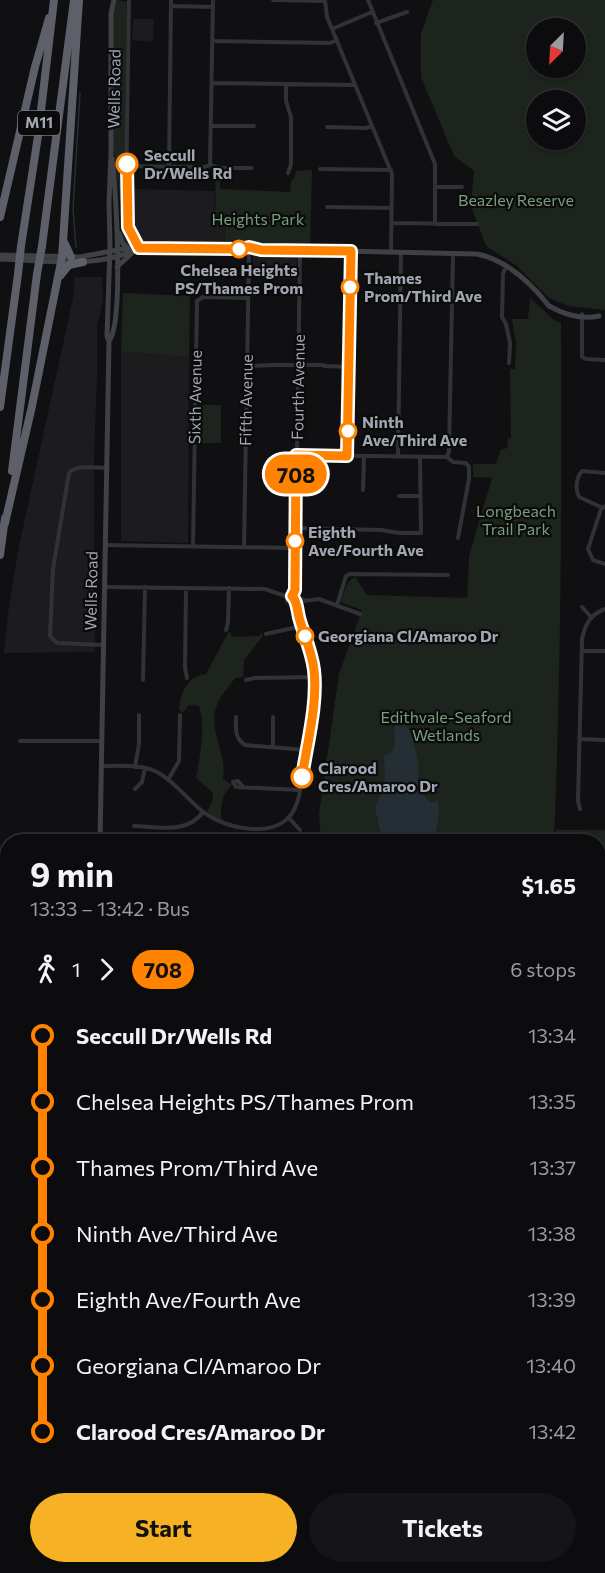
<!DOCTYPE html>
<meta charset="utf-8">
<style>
:root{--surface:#0c0c0e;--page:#151517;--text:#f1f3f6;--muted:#9a9b9e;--line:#2c2c2e;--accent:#f6b224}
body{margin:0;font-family:Commissioner,sans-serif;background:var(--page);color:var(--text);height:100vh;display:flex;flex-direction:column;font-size:22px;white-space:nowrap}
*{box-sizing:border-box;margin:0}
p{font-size:20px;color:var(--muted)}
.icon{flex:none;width:33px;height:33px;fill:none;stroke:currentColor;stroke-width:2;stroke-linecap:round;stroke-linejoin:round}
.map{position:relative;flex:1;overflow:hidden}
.sheet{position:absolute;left:0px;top:834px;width:606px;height:740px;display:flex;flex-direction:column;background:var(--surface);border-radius:24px 24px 0 0;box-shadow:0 2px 4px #0004,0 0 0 2px var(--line)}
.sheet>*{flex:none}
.badge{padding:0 12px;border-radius:20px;font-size:21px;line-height:39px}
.needle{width:39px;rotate:204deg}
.fabs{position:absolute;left:526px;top:18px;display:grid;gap:12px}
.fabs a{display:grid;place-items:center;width:60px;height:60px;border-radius:50%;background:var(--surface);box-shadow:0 2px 4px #0004,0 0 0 2px var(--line);font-size:30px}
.map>.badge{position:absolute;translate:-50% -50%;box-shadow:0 0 0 3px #fff}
.legs{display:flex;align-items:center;gap:9px;height:66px;padding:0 30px;font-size:20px}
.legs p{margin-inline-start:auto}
.overview{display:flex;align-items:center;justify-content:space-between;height:102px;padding:0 30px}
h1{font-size:33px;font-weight:700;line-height:45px}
.primary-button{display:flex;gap:12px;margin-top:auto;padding:12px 30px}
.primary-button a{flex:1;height:69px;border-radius:36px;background:var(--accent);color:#111;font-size:24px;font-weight:700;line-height:69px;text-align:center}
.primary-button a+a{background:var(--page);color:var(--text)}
ul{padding:0 30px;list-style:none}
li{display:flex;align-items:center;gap:21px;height:66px;font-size:22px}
li i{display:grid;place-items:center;width:9px;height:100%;margin:0 8px;background:currentColor}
li i::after{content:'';width:15px;height:15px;margin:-8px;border:4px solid;border-radius:50%;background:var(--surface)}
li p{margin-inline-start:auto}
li:first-child i{background:linear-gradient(#0000 50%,currentColor 0)}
li:last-child i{background:linear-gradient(currentColor 50%,#0000 0)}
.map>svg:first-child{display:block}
.built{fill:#1c1c1e}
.green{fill:#1c241d;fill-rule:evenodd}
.water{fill:#262e35}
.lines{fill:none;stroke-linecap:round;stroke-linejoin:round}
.stream{stroke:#262e35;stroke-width:1.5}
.minor{stroke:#313237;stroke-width:4}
.tertiary{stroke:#313237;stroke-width:4.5}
.secondary{stroke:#3f4147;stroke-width:5}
.primary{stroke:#4d4f56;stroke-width:6}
.trunk{stroke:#55585f;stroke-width:7}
.motorway{stroke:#5d6068;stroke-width:8}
.motorway-bridge{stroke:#5d6068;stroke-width:8}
.line-1-casing{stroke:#fff;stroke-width:14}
.line-1{stroke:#ff8200;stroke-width:9}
.stop-1-dot{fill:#fff;stroke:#ff8200;stroke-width:3}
.labels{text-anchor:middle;stroke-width:4.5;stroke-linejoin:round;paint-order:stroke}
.shield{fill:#0b0b0c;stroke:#747881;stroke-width:1.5}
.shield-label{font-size:15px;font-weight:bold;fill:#a1a6b3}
.street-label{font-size:16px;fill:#a1a6b3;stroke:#0b0b0c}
.stop-label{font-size:16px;font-weight:bold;fill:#a1a6b3;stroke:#0b0b0c;text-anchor:start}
.park-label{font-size:16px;fill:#779f7a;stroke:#0b0b0c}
</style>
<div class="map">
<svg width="605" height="1573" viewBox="0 0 605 1573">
<rect width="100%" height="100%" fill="#101012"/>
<path class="built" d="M133,19H154L153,42L132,40Z
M131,189L215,191L216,211L227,212L224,244L141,243L133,227Z
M253,254H297L296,279L253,278Z
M75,277H102L103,300L97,326V379L94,458L95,652L4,653L8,613L19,546L73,298Z
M121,352L189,357L188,543L121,541Z
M0,1092H8L7,1231L0,1236Z"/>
<path class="green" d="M117,0L127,2L125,161L123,164L116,163L113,146V10Z
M433,0H605V310L568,306L549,298L517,266L486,246L471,206L474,171L454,156L421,77V33ZM537,28H576V68H537ZM537,100H576V140H537Z
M117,168H124L127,229L135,245H129L125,243L122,232V214L116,170Z
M312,170L310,248L224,246L227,213L216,212L215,171L220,172V189L290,192L291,181L295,177L296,171Z
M123,293L190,296L189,357L121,352Z
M530,298L554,320L561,323C562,496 561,668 554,841L321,842L319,814L339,674L362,610L340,602L348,582L355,577L367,595L467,598L469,556L492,478L473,477V464H496L501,450L507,448L508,438H511L510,369H515L516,344L512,319H528Z
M199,405H221V443H199Z
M229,631L232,637L259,636L261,633L263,636L244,660L243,677L235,678C230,686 220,696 217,705C207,730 228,754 223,779L231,784V786C221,795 221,807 221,820L207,812L213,799V793L196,778C200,756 206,727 199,706L189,705L183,713L179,710C180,693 187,676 206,674Z
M556,830H605V1050H598V842L556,841Z
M598,1060H605V1488L599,1490Z
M0,1303L8,1343V1566H73L76,1573H0Z"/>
<path class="water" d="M394,722L405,725L412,733C414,750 422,763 417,781L421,784C422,793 425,798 432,803L438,800L439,816L435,837L441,841H378L381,835L375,807L385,784L384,756L392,752L395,744Z
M599,1352L605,1359V1445L599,1453Z"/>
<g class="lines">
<path class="stream" d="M76,247L73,209L80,93
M598,1223L605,1244
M65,1566L67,1573"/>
<path class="minor" d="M129,0L126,194L128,228L139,248
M273,0L325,1
M325,0L327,17L392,174L391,252
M368,0L435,164V224
M171,6L213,7
M376,23L407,12
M332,29L372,12
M213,41L330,43L337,40
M212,83L355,85
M286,84V101L291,117V164L288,173
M211,126H254
M327,127L366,128L372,126
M210,165L219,168H252
M113,166L205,167L210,165L213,0
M169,166L171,0
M320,169L391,170
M436,187H462
M327,207L392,208
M392,223L477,224
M507,266L503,273L502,317L506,324L510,343L509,363
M582,314V357L586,359L605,360
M274,365H324
M247,366L273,365
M324,366L349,367
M296,455L447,457
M347,456L351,251
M398,457L401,252
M447,457L449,451L453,253
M447,457L453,462L466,463L469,467V479L458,538
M363,490L364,456
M399,496H420
M605,506L601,509L588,549L593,560L605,564
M603,508L579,497C575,489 576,478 582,471L605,473
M295,528L381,530L400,533H421L420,458
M105,545L295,548
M193,546L197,301L203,297L248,298
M244,547L249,253
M105,587L265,589L288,597
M186,588L185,668L187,678
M292,596L295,590L300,250
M295,598L293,604L287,601L290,596L304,600
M295,602L319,599L360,614
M337,605L346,576L350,574L448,575
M582,607L591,617
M226,630L228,623L229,588
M266,634L302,626
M103,645L57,643L50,636L53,569L69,473C77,464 94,468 106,468
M582,651H605
M143,680L145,587
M246,680L254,678L315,677
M236,717C236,728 234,738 245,745L306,750
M579,739L605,740
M20,741H102
M273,747V717
M101,766C119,766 140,764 157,772C176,782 189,802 206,814C227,828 270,838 289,817C295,811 297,804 299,796L314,700L315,677L312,659L295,602
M135,767L139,744V715
M168,780L179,761L180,715
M243,787L238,781L233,782L236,787L299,790
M135,789L142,782L145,768
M580,809L578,801L582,639C585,624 591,614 605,609
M289,818L300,830
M134,826C158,827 188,834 203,812
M598,1511L605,1509
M598,1541L605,1546
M139,1566L141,1573
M261,1566L263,1573
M516,1566L518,1573
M559,1566L561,1573
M577,1573L581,1572"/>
<path class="tertiary" d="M473,1566L475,1573
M402,1573L424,1566"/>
<path class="secondary" d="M119,233L123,244L128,248
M250,248L251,251L248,253L246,249Z
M251,249L477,254C507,260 530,282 549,306C565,315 581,320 599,316
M0,255L80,257L128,248L246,249
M0,259C45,260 93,269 135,250
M117,267L133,252
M109,341C124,323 116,186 112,158
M100,842L109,341L107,336L110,247L109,202L111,154V13L114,0"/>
<path class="primary" d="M215,1566L217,1573
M227,1566L229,1573"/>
<path class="trunk" d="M598,1056H605
M0,1258L8,1253"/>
<path class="motorway" d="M0,217L35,67L49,18
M65,244L71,257
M21,246L38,136L54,0
M42,246L74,0
M60,276L69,265L83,262
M0,407L18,274
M12,471L37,274
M5,523L32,406L62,257L79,0
M0,555L5,518
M0,1277L8,1268
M0,1398L8,1432
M0,1452L8,1477
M0,1489L8,1516
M0,1514L8,1533
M22,1566L24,1573
M36,1566L38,1573"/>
<path class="motorway-bridge" d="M18,274L21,246
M37,274L42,246"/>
</g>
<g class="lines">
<g class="line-1-casing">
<path id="line-1" d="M127,164L128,227L139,248L239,249L249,247L261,250L351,251L347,456L296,455L295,590L292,596C298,602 297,612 300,621C305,637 312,653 314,670C318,703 307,744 302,777"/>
</g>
<use href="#line-1" class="line-1"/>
</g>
<g class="stop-1-dot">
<circle cx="127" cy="164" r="10"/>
<circle cx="239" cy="249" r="8"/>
<circle cx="350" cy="287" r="8"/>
<circle cx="348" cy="431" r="8"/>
<circle cx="295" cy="541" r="8"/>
<circle cx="305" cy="636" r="8"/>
<circle cx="302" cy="777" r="10"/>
</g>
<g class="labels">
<rect class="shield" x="18" y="111" width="42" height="24" rx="4.5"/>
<g class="shield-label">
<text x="39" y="128">M11</text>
</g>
<g class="street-label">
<text transform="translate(114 89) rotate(-89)" y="6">Wells Road</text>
<text transform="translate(298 387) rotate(-89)" y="6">Fourth Avenue</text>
<text transform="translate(195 397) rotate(-89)" y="6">Sixth Avenue</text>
<text transform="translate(246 400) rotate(-89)" y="6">Fifth Avenue</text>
<text transform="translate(91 591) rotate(-89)" y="6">Wells Road</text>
</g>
<g class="stop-label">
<text x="144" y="161">Seccull<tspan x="144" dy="18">Dr/Wells Rd</tspan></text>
<text x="239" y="276" text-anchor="middle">Chelsea Heights<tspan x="239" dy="18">PS/Thames Prom</tspan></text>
<text x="364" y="284">Thames<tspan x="364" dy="18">Prom/Third Ave</tspan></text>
<text x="362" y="428">Ninth<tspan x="362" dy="18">Ave/Third Ave</tspan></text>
<text x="308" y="538">Eighth<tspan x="308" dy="18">Ave/Fourth Ave</tspan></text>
<text x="318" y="642">Georgiana Cl/Amaroo Dr</text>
<text x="318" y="774">Clarood<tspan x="318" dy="18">Cres/Amaroo Dr</tspan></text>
</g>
<g class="park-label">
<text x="516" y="206">Beazley Reserve</text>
<text x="258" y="225">Heights Park</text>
<text x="516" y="517">Longbeach<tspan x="516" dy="18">Trail Park</tspan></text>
<text x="446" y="723">Edithvale-Seaford<tspan x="446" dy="18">Wetlands</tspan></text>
</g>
</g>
</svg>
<div class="fabs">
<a><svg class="needle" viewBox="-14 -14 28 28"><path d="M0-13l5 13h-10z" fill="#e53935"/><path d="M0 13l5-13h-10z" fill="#9a9b9e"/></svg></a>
<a><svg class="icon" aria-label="layers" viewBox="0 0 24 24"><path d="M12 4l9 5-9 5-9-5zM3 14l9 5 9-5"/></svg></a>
</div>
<b class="badge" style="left:296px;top:474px;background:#ff8200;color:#111">708</b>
<section class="sheet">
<div class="overview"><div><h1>9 min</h1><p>13:33 – 13:42 · Bus</p></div><b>$1.65</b></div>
<div class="legs"><svg class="icon" aria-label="walk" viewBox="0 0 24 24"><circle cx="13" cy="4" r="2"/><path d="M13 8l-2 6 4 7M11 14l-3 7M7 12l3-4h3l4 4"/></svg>1<svg class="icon" aria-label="forward" viewBox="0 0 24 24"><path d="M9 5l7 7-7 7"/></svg><b class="badge" style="background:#ff8200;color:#111">708</b><p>6 stops</p></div>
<ul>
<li><i style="color:#ff8200"></i><b>Seccull Dr/Wells Rd</b><p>13:34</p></li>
<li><i style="color:#ff8200"></i><span>Chelsea Heights PS/Thames Prom</span><p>13:35</p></li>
<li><i style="color:#ff8200"></i><span>Thames Prom/Third Ave</span><p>13:37</p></li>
<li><i style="color:#ff8200"></i><span>Ninth Ave/Third Ave</span><p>13:38</p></li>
<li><i style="color:#ff8200"></i><span>Eighth Ave/Fourth Ave</span><p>13:39</p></li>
<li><i style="color:#ff8200"></i><span>Georgiana Cl/Amaroo Dr</span><p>13:40</p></li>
<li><i style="color:#ff8200"></i><b>Clarood Cres/Amaroo Dr</b><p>13:42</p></li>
</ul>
<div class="primary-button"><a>Start</a><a>Tickets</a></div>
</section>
</div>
